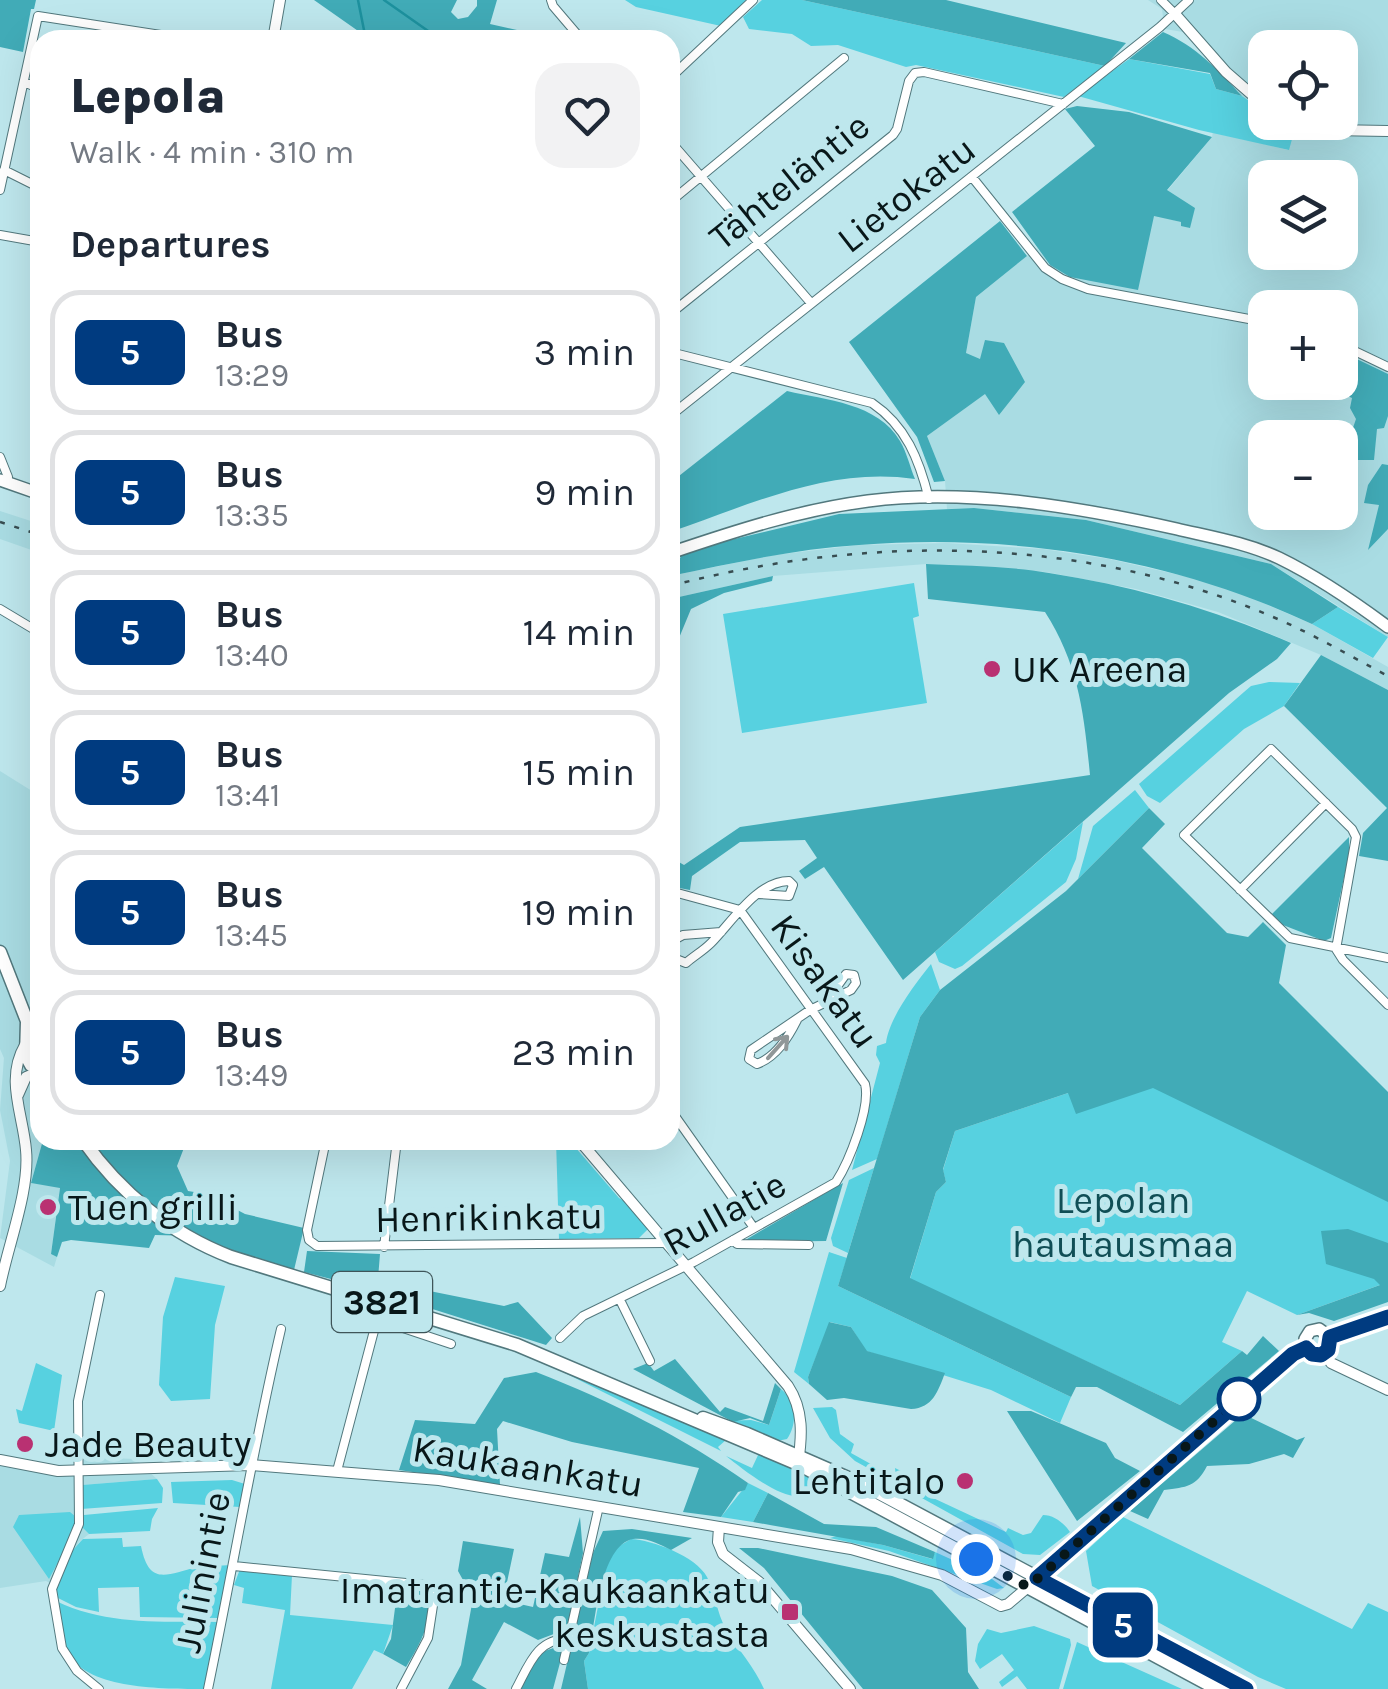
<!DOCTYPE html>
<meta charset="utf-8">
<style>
:root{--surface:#fff;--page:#f2f2f3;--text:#1f2937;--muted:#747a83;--line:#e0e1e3}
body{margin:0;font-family:Karla,sans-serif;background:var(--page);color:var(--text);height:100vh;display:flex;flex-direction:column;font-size:38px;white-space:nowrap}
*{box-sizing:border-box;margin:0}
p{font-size:32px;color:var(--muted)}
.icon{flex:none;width:55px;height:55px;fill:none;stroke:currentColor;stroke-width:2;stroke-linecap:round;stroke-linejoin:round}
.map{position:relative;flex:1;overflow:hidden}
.panel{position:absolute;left:30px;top:30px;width:650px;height:1120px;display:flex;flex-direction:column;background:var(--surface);border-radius:30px;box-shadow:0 10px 40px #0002}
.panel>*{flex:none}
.badge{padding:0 20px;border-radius:15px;font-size:35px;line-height:65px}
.tools{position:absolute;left:1248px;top:30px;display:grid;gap:20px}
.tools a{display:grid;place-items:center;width:110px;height:110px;border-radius:20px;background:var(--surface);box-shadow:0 10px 40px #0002;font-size:50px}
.you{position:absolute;width:50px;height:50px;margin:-25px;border:8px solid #fff;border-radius:50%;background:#1a73e8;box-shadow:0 0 0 15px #1a73e833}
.map>.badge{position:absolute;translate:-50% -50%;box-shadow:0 0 0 5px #fff}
h2{padding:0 40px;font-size:38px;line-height:90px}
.round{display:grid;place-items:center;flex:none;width:105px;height:105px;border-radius:30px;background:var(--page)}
.headline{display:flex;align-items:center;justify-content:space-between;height:170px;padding:0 40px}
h1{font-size:48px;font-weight:800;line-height:75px}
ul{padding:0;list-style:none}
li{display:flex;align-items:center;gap:30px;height:125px;margin:0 20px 15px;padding:0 20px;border:5px solid var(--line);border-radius:30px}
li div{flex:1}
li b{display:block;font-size:38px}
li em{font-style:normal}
li .badge{min-width:110px;font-weight:700;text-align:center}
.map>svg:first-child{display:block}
.built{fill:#a9dce3;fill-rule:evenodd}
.green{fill:#57d1e0}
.forest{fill:#41abb7}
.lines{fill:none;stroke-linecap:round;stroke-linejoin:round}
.stream{stroke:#1d919e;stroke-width:2.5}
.minor-casing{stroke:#52787d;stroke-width:10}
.tertiary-casing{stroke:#52787d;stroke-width:12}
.secondary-casing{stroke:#52787d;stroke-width:14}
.primary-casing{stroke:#52787d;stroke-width:15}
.minor{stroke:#fff;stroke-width:8}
.tertiary{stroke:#fff;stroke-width:10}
.secondary{stroke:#fff;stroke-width:11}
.primary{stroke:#fff;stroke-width:12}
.rail{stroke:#384d51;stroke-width:2.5;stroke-dasharray:5 10;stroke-linecap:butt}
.oneway{stroke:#909798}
.line-casing{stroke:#fff;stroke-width:22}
.line{stroke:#003b80;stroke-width:15}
.walk{stroke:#081719;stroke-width:10;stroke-dasharray:0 18}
.poi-dot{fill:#b93172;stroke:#bee7ed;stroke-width:4}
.stop-dot{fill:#fff;stroke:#003b80;stroke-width:5}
.labels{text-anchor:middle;stroke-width:10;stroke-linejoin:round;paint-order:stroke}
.shield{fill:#bee7ed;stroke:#3f5559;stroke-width:2.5}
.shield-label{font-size:35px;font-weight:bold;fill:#081719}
.street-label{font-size:38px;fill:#081719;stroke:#bee7ed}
.poi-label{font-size:38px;fill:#081719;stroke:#bee7ed;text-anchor:start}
.park-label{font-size:38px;fill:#104e55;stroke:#bee7ed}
</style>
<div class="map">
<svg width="1388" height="1689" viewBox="0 0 1388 1689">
<rect width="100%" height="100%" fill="#bee7ed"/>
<path class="built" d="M1148,0H1388V637L1271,564L1086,520L974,508L947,509L945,481L927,436L1002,381L966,353L976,297L1037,248L1050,265L1154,215L1181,222L1189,228L1167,191L1212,137L1213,131L1288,150L1289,125L1285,123L1340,122V48H1265V112L1242,96L1183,32L1165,29L1163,32L1157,24L1163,17L1162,9ZM1265,178H1340V252H1265ZM1265,308H1340V382H1265ZM1265,438H1340V512H1265Z
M0,511L40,524V553L0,539Z
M947,543L1043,549L1109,559L1219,584L1312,624L1388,667V690L1321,655L1218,612L1136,589L1046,572L926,564L773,576L670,599V576L774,555L859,545Z
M0,771L40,796V1140H43L31,1183L60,1187L51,1254L57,1257L54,1267L0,1238L10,1161L0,1110L4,1058L0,1049Z
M84,1457L135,1459L157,1479L82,1485L83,1528L89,1534L79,1542L56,1586L46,1581L0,1588V1458L59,1466H73Z"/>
<path class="green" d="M625,0H746L721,26L636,7Z
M762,0H802L1105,66L1064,97L916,65L906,67L838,45L811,46L792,34L749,29L743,17Z
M1129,59L1210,74L1216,89L1242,96L1265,112V122L1289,124L1294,132L1289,150L1199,130L1078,96Z
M914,583L919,616L913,618L927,703L742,733L723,614Z
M1338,607L1388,637L1373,658L1312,624Z
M1269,682L1300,683L1284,706L1244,729L1160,803L1147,796L1139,784L1244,692L1251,686Z
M1135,790L1149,808L1078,879L1093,826Z
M1083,822L1076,859L1066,882L962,966L955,969L939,962L935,952Z
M931,964L940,990L920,1017L877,1159L852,1170L880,1063L876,1055L877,1046L886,1043C889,1018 915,984 931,964Z
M1253,1031L1388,1168V1282L1297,1315L1247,1291L1222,1342L1242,1351L1180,1405L910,1279L936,1192L946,1182L943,1170L955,1131Z
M556,1140H569L619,1198L626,1202L648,1229L639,1238L559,1239Z
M874,1168L848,1253L833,1246L831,1238L849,1180Z
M829,1252L847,1258L838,1286L1071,1397L1060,1423L991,1390L866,1351L851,1327L830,1322L808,1377L809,1384L794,1372Z
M175,1277L225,1286L215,1325L210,1399L171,1401L159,1385L163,1317Z
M36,1363L62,1375L54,1431L19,1423L16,1409L22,1411Z
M568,1371L726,1440L718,1447L721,1451L565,1373Z
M781,1389C796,1401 798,1423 787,1439L777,1441L725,1421L751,1420L769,1425Z
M832,1407L836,1410L840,1434L854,1444L851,1453L896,1478L895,1468L903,1472L916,1490L1006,1532L1008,1528L1023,1535L1031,1533L1043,1515C1054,1515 1064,1523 1070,1532L1040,1555L1023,1554L855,1461L830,1438L813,1408Z
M759,1453L814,1478L806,1495C784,1503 744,1470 726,1456L752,1468Z
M157,1479L163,1488L162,1503L81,1509L82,1485Z
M232,1480L245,1484L240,1507L173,1503L171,1482Z
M748,1483L768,1493L753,1522L721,1517Z
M158,1508L152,1519L150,1531L89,1534L83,1528L84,1515Z
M70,1512L76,1517L73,1534L49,1579L13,1527L19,1515Z
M1123,1517L1352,1629L1368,1603L1388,1612V1689H1286L1258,1677L1092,1586L1086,1551Z
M837,1536L883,1545L932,1559L935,1552L988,1576L1004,1588L997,1589L889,1551L830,1538Z
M122,1538L123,1547L141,1546C149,1586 166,1575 197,1567C208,1565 220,1566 231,1565L219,1618L140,1617L139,1587L98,1588L99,1612L76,1607L56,1597C55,1575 68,1554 83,1539Z
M631,1539C652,1540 696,1556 707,1577C716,1593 716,1612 726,1629C738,1650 754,1666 764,1689H588L584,1661L589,1653L605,1570L614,1549Z
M240,1569L292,1575L290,1615L393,1625L383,1654L374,1650L352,1689H271L285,1610L242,1603L244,1588L234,1585Z
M56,1601C108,1626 162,1621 218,1622L205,1689C162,1689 90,1689 69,1655C62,1639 60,1618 56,1601Z
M1034,1626L1070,1639L1071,1645L1059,1689H1027L1017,1676L1002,1687L999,1682L1014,1670L1002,1654L980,1669L975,1661L978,1644L987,1629L1001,1633Z
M1077,1642L1182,1689H1063Z"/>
<path class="forest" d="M0,0H36L34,9H31L23,52L0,47Z
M314,0H457L451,12L458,19L468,17L477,6V0H497L490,24L517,30L526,40H371Z
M802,0H946L1126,43L1105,66Z
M1163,32C1196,46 1218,70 1242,96L1216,89L1210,73L1129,59Z
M1077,106L1129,112L1212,137L1167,190L1195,208L1190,228L1181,226V222L1154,216L1138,290L1070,277L1050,265L1012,212L1095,146L1065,109Z
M1000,221L1027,256L976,297L966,353L980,359L985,340L1004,343L1025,382L999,415L985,394L927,436L945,481L934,482L917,437L849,342Z
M1340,351L1388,374V416L1384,428L1377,429L1374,460H1342L1356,419L1350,408L1352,398L1319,383L1340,382Z
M787,391C826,400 878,403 900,441C907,453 910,467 915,479C829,466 750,505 670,532V483Z
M1382,464L1388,465V529L1368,550L1379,505L1364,503L1368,485Z
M974,508L1086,520L1271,564L1338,607L1312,624C1172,558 1013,533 859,545C795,549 733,563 670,576L684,551L839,514Z
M926,564C967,566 1009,566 1049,573C1134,586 1212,609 1291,643L1277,659L1229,693L903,980L824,867L805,879L799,871L817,858L805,840L740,842L692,876L690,890L674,887L670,881V857L684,865L740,827L1090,775C1084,714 1079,665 1045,612L928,599Z
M773,576L772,581L724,593L691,609L679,638L670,636V599Z
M1321,655L1388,690V861L1359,856L1363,833L1387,808L1284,706Z
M1149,808L1165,824L1142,848L1227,933L1248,937L1263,922L1286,945L1279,983L1388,1092V1202L1153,1088L1076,1114L1068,1093L955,1131L943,1169L946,1182L936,1192L910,1278L1180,1405L1242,1351L1247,1355L1263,1336L1279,1351L1183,1432L1097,1387H1076L1071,1397L838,1286L920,1017L940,990L1066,891Z
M1349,837V854L1331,938L1324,941L1283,925L1272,914Z
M43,1140H187L177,1166L188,1191L207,1194L245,1214L304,1228L294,1270L251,1258L195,1236L155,1235L149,1248L71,1240L62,1242L57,1257L51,1254L60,1188L31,1183Z
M843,1183L826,1241L742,1242L834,1188Z
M1348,1229L1388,1243V1302L1334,1321L1309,1313L1297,1315L1380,1285L1374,1279L1326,1264L1321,1231Z
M307,1251L380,1254L377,1291L304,1272Z
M385,1282L504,1306L518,1302L552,1338L546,1345L388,1295Z
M829,1322L851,1327L867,1351L945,1373C938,1391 933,1408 911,1409L844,1398L827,1400L809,1384L808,1377Z
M675,1359L720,1412L725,1407L763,1421L775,1383L781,1389L769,1425L750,1418L733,1422L633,1369L648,1363L654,1371Z
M536,1372C610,1401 683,1437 748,1483L745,1490L738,1492L721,1517L683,1512L699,1468L572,1442L503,1421L497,1429L500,1485L399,1470L415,1420L475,1424L504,1378Z
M1007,1411H1031L1106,1443L1115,1458L1140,1471L1077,1521Z
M1243,1414L1297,1440L1305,1437L1293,1458L1284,1454L1249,1464L1207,1466C1196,1487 1187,1487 1164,1490L1148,1519L1130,1511Z
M768,1493L824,1524L876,1527L935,1552L933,1559L883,1545L753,1522Z
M580,1517L583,1553L567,1629L538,1640L504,1622L472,1680L487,1689H448L461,1665L473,1598L458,1571L463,1541L514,1549L506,1587L511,1602L533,1607L545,1553L569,1557Z
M632,1529L692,1538L671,1550C659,1544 647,1537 633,1539C600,1545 595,1624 589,1653L584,1661L588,1689H561L593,1553L603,1531Z
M739,1548H758L892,1576L932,1590L966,1628L968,1672L979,1689H863L764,1568Z
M398,1585L423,1590C437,1617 420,1644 406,1667L383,1654L391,1639Z
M565,1644L553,1689H519L539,1653Z"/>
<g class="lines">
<path class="stream" d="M358,0L366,40
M384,0L441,40"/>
<g class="minor-casing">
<path id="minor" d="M551,0L553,6L582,40
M1161,0L1175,14
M670,78L753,0
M24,82L40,89
M670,141L811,303
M4,170L40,188
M972,177L1045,268L1062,279L1088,289L1265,322
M0,190L38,16L193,40
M670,202L844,58
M0,235L40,242
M670,314L893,135L897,129L909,81L915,73L924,72L1063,104
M1340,344L1388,367
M670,352L872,403C906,426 919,459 929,499
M670,416L1160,27L1189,0
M0,457L8,477L7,483
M0,609L40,633
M1240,890L1326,803
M670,946L672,941L683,935L721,932
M670,949L676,959L686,963C694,956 703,951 711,943C732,922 757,881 789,881L793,885L789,896L759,894
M1388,958L1290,938L1184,835L1271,749L1352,829L1356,837L1336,949L1343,960L1388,1005
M797,1020C788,1038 776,1057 757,1064L749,1059L751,1050L810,1010L851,990L856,983L854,975L846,974L826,1002
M670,1109L754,1228
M326,1140L307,1230L309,1240L317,1246L666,1243
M397,1141L441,1140
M733,1240L737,1244L809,1245
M384,1247L397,1140
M620,1300L650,1361
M560,1338L583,1316L694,1262L836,1182C849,1162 871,1107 865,1084L740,910L670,891
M337,1471L375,1327L391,1324L451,1344
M234,1566L426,1585L434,1599L428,1638L401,1689
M564,1660L599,1506
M99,1689L77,1671L62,1648L52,1589L79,1524L78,1401L100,1295
M208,1689C233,1569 253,1448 281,1329
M516,1689C529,1665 537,1638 569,1639"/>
</g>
<g class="tertiary-casing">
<path id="tertiary" d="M1175,14L1226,72L1265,106
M273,40L280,0
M1300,122L1330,130L1388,131
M18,1095L26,1077L40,1071
M579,1140L788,1386C804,1410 802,1437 798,1463
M0,1286C8,1245 30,1190 26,1150C23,1114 5,1079 25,1045
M1325,1353L1331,1363L1388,1390
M0,1460L58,1471L250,1465L439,1480L851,1549L942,1575L1001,1606L1008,1604L1028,1587
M719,1527L718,1542L723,1554L759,1582L850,1689"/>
</g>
<g class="secondary-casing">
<path id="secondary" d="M0,480L40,494
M670,553C735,531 799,510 868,501C969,488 1078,507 1177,529C1211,537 1247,543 1279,558C1318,577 1353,601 1388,627
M1330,1337L1388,1317
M1306,1349L1305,1339L1310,1331L1319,1329L1330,1337
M1306,1349L1312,1354L1325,1353L1330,1346V1337
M1034,1581L1252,1387L1293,1354L1306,1349"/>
</g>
<g class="primary-casing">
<path id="primary" d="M0,952L27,1021L26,1056L31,1065L40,1071
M83,1140C120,1193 171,1234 231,1257L517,1345L798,1464L1217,1689
M703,1418L747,1434L864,1485L1246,1689"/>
</g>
<use href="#minor" class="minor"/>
<use href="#tertiary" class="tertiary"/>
<use href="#secondary" class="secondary"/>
<use href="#primary" class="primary"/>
<path class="rail" d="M0,522L40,535
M670,586C868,534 1083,535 1273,617C1313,634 1350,656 1388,676"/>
</g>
<defs><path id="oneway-shaft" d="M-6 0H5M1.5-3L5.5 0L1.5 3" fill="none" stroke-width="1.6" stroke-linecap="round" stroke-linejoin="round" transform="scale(2.5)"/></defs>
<use class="oneway" href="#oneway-shaft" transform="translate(778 1047) rotate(-48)"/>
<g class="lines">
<g class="line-casing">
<path id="line" d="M1246,1689L1037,1578L1293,1354L1306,1348L1312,1354L1321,1355L1328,1350L1330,1337L1388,1317"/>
</g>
<use href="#line" class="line"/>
<path class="walk" d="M976,1559L1028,1587L1239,1399"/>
</g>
<g class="poi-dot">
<circle cx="992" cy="669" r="10"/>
<circle cx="48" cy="1207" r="10"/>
<circle cx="25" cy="1444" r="10"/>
<circle cx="965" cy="1481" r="10"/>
<rect x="780" y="1602" width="20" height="20" rx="5"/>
</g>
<circle class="stop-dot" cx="1239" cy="1399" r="20"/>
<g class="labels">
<rect class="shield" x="332" y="1272" width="100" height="60" rx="8"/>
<g class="shield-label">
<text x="382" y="1314">3821</text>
</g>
<g class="street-label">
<text transform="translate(789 181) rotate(-39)" y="13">Tähteläntie</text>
<text transform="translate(906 194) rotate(-38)" y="13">Lietokatu</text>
<text transform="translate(825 981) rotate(54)" y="13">Kisakatu</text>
<text transform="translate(724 1213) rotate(-29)" y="13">Rullatie</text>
<text transform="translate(489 1217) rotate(-1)" y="13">Henrikinkatu</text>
<text transform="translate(528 1466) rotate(9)" y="13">Kaukaankatu</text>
<text transform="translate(202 1572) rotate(-79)" y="13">Julinintie</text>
</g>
<g class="poi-label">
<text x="1012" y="682">UK Areena</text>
<text x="68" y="1220">Tuen grilli</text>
<text x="45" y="1457">Jade Beauty</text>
<text x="945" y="1494" text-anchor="end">Lehtitalo</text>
<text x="770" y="1603" text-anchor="end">Imatrantie-Kaukaankatu<tspan x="770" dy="44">keskustasta</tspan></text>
</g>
<g class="park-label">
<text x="1123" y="1213">Lepolan<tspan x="1123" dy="44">hautausmaa</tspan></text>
</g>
</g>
</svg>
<div class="tools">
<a><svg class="icon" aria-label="locate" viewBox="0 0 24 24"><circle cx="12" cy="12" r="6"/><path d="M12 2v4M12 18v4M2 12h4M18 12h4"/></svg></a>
<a><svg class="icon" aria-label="layers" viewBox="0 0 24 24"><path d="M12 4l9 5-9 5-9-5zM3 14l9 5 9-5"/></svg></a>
<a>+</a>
<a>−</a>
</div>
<div class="you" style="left:976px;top:1559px"></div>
<b class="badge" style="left:1123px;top:1625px;background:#003b80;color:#fff">5</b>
<section class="panel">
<div class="headline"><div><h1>Lepola</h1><p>Walk · 4 min · 310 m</p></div><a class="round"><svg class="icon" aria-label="heart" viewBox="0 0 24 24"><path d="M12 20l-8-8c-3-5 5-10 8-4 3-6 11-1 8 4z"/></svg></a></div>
<h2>Departures</h2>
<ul>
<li><span class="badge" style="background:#003b80;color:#fff">5</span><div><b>Bus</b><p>13:29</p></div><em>3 min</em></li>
<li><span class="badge" style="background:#003b80;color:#fff">5</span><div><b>Bus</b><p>13:35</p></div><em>9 min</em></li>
<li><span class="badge" style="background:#003b80;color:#fff">5</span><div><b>Bus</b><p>13:40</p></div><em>14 min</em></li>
<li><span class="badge" style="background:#003b80;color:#fff">5</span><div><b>Bus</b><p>13:41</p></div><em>15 min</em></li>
<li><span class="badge" style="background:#003b80;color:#fff">5</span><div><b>Bus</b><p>13:45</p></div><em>19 min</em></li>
<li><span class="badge" style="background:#003b80;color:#fff">5</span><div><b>Bus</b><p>13:49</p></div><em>23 min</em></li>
</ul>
</section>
</div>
